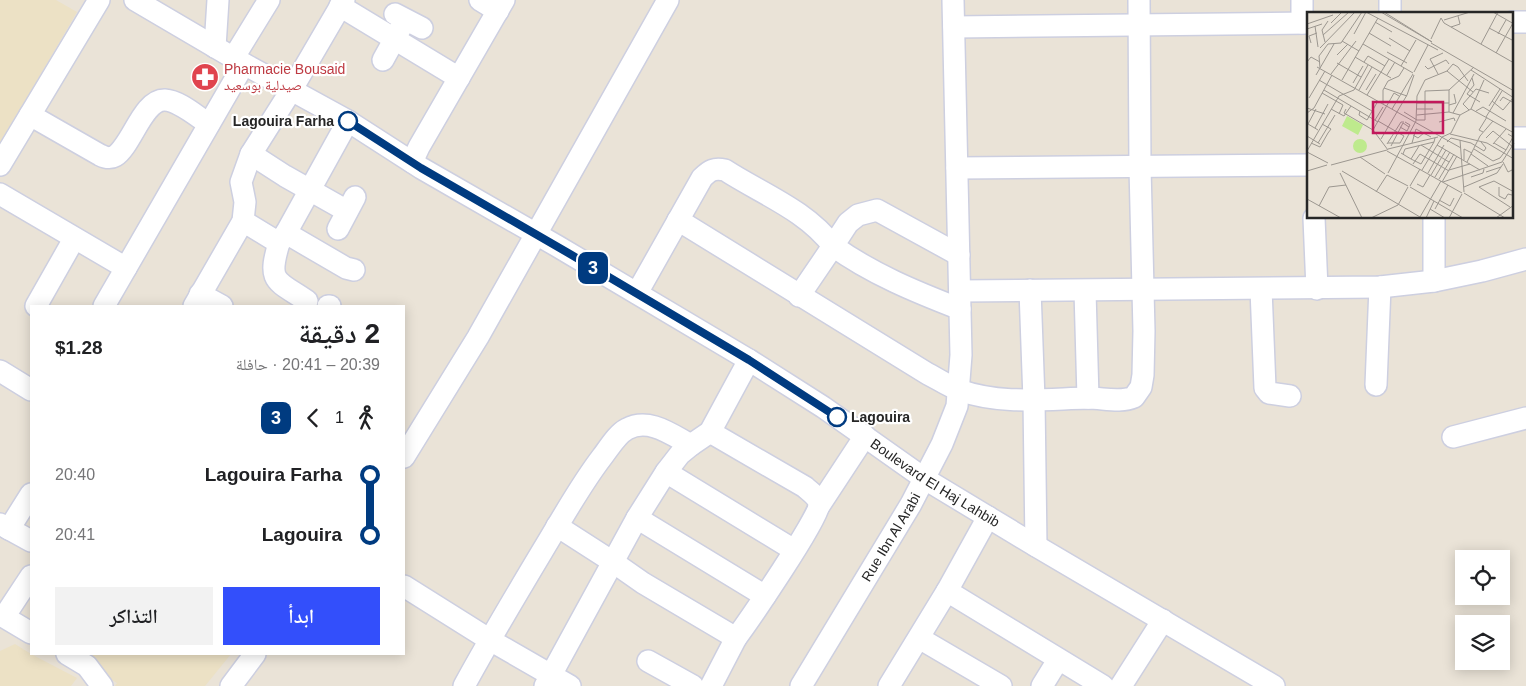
<!DOCTYPE html>
<html lang="ar">
<meta charset="utf-8">
<style>
:root{--surface:#fff;--page:#f2f2f2;--text:#202124;--muted:#757577;--accent:#334ffb}
body{margin:0;font-family:Helvetica,"Noto Naskh Arabic",sans-serif;background:var(--page);color:var(--text);direction:rtl;height:100vh;display:flex;flex-direction:column;font-size:19px;white-space:nowrap}
*{box-sizing:border-box;margin:0}
p{font-size:16px;color:var(--muted)}
.icon{flex:none;width:28px;height:28px;fill:none;stroke:currentColor;stroke-width:2;stroke-linecap:round;stroke-linejoin:round}
.map{position:relative;flex:1;overflow:hidden;direction:ltr}
.sheet{position:absolute;left:30px;top:305px;width:375px;height:350px;display:flex;flex-direction:column;background:var(--surface);border-radius:0px;box-shadow:0 2px 12px #0003;direction:rtl}
.sheet>*{flex:none}
.badge{padding:0 10px;border-radius:8px;font-size:18px;line-height:32px}
.tools{position:absolute;left:1455px;top:550px;display:grid;gap:10px}
.tools a{display:grid;place-items:center;width:55px;height:55px;border-radius:0px;background:var(--surface);box-shadow:0 2px 12px #0003;font-size:25px}
.map>.badge{position:absolute;translate:-50% -50%;box-shadow:0 0 0 2px #fff}
.legs{display:flex;align-items:center;gap:8px;height:55px;padding:0 25px;font-size:16px}
.legs p{margin-inline-start:auto}
.headline{display:flex;align-items:center;justify-content:space-between;height:85px;padding:0 25px}
h1{font-size:28px;font-weight:600;line-height:38px}
.button{display:flex;gap:10px;margin-top:auto;padding:10px 25px}
.button a{flex:1;height:58px;border-radius:0px;background:var(--accent);color:#fff;font-size:20px;font-weight:600;line-height:58px;text-align:center}
.button a+a{background:var(--page);color:var(--text)}
ul{padding:0 25px;list-style:none}
li{display:flex;align-items:center;gap:18px;height:60px;font-size:19px}
li i{display:grid;place-items:center;width:8px;height:100%;margin:0 6px;background:currentColor}
li i::after{content:'';width:12px;height:12px;margin:-6px;border:4px solid;border-radius:50%;background:var(--surface)}
li p{margin-inline-start:auto}
li:first-child i{background:linear-gradient(#0000 50%,currentColor 0)}
li:last-child i{background:linear-gradient(currentColor 50%,#0000 0)}
.map>svg:first-child{display:block}
.education{fill:#ece1c5}
.lines{fill:none;stroke-linecap:round;stroke-linejoin:round}
.minor-casing{stroke:#cdcfe0;stroke-width:24}
.minor{stroke:#fff;stroke-width:21}
.line-1-casing{stroke:#fff;stroke-width:11}
.line-1{stroke:#003b80;stroke-width:8}
.stop-1-dot{fill:#fff;stroke:#003b80;stroke-width:2.5}
.labels{text-anchor:middle;stroke-width:4.5;stroke-linejoin:round;paint-order:stroke}
.health-label{font-size:14px;fill:#be3a42;stroke:#fff;text-anchor:start}
.stop-label{font-size:14px;font-weight:bold;fill:#262626;stroke:#fff;text-anchor:end}
.street-label{font-size:14px;fill:#262626;stroke:#fff}
.inset-road{fill:none;stroke:#9c9790;stroke-width:1}
.view{fill:#c2185b;fill-opacity:0.15;stroke:#c2185b;stroke-width:2.5}
.inset-edge{fill:none;stroke:#262626;stroke-width:2.5}
</style>
<div class="map">
<svg width="1526" height="686" viewBox="0 0 1526 686">
<rect width="100%" height="100%" fill="#eae3d7"/>
<path class="education" d="M0,0H56L77,12L0,144Z
M15,644L31,654L77,678L71,686H0V651Z
M70,654H231L205,686H115L117,683Z"/>
<g class="lines">
<g class="minor-casing">
<g id="minor">
<path id="s1" d="M135,0L244,64L348,121L421,168L557,246L749,360L823,407L925,479L1036,546L1274,686"/>
<path d="M480,0L498,11"/>
<path d="M1302,0V23"/>
<path d="M1390,0V14"/>
<path d="M340,6L459,78"/>
<path d="M395,14L422,28"/>
<path d="M1512,22H1526"/>
<path d="M954,27L1308,23"/>
<path d="M215,47L218,0"/>
<path d="M234,57L269,0"/>
<path d="M383,60L405,20"/>
<path d="M30,115L100,155C104,157 110,159 115,156C132,145 143,99 165,100C180,101 196,116 209,124"/>
<path d="M1512,138H1526"/>
<path d="M251,154L285,176L347,211"/>
<path d="M412,162L419,147L504,0"/>
<path d="M0,165L99,0"/>
<path d="M957,168L1308,165"/>
<path d="M0,194L126,268"/>
<path d="M1314,218L1317,289"/>
<path d="M1434,218V281"/>
<path d="M678,220L928,374C938,379 948,386 959,390C1001,405 1045,399 1088,398C1103,398 1121,403 1134,397L1141,387L1143,375L1144,331L1140,167L1139,0"/>
<path d="M243,221L279,243L286,233L346,268L354,270"/>
<path d="M338,229L355,197"/>
<path d="M286,233L348,121"/>
<path d="M279,243C267,283 276,280 307,301"/>
<path d="M959,255L877,210L858,215L848,223L833,246C872,274 916,292 960,309"/>
<path d="M1261,289L1265,388L1269,393L1290,396"/>
<path d="M1030,290L1034,400L1036,546"/>
<path d="M960,291L1380,287L1434,281L1482,271L1526,259"/>
<path d="M1085,291L1088,398"/>
<path d="M637,293L702,178C710,170 714,168 725,170C762,194 806,210 833,246L799,296"/>
<path d="M200,294L222,306"/>
<path d="M36,306L74,239"/>
<path d="M104,306L244,64"/>
<path d="M194,306L243,221L245,202L241,182L251,154L292,89L344,0"/>
<path d="M328,306H330"/>
<path d="M0,371L31,390"/>
<path d="M1376,385L1380,287"/>
<path d="M1453,437L1526,418"/>
<path d="M404,457L478,337L668,0"/>
<path d="M666,472L680,454L691,445L710,432L749,360"/>
<path d="M819,506L865,436"/>
<path d="M637,518L765,596"/>
<path d="M0,524L31,541"/>
<path d="M557,526L613,562L643,583L736,638C748,622 819,518 819,505C819,497 810,492 805,487L710,432"/>
<path d="M9,529L31,494"/>
<path d="M31,576L4,617L31,633"/>
<path d="M404,586L490,640L570,686"/>
<path d="M947,591L988,517"/>
<path d="M919,638L1001,686"/>
<path d="M67,654L87,666L102,686"/>
<path d="M648,661L693,686"/>
<path d="M231,686L255,654"/>
<path d="M464,686C489,640 516,595 543,550C562,519 579,487 602,457C609,448 617,434 627,429C649,417 672,435 691,445"/>
<path d="M545,686L637,518L666,472L794,550"/>
<path d="M711,686L736,638"/>
<path id="s2" d="M801,686L911,504L942,444L957,406L961,355L953,0"/>
<path d="M889,686L947,591L1103,686"/>
<path d="M1042,686L1058,660"/>
<path d="M1121,686L1163,620"/>
</g>
</g>
<use href="#minor" class="minor"/>
</g>
<g class="lines">
<g class="line-1-casing">
<path id="line-1" d="M348,121L421,168L570,254L749,360L837,417"/>
</g>
<use href="#line-1" class="line-1"/>
</g>
<defs>
<g id="pharmacy-disc" transform="scale(1.4375)"><circle r="9.5" fill="#e0444e" stroke="#fff"/><path d="M-2-6h4v4h4v4h-4v4h-4v-4h-4v-4h4Z" fill="#fff"/></g>
</defs>
<g fill-rule="evenodd">
<use href="#pharmacy-disc" x="205" y="77"/>
</g>
<g class="stop-1-dot">
<circle cx="348" cy="121" r="9"/>
<circle cx="837" cy="417" r="9"/>
</g>
<g class="labels">
<g class="health-label">
<text x="224" y="74">Pharmacie Bousaid<tspan x="224" dy="16">صيدلية بوسعيد</tspan></text>
</g>
<g class="stop-label">
<text x="334" y="126">Lagouira Farha</text>
<text x="851" y="422" text-anchor="start">Lagouira</text>
</g>
<g class="street-label">
<text dy="5" stroke="none"><textPath href="#s1" startOffset="935">Boulevard El Haj Lahbib</textPath></text>
<text dy="5" stroke="none"><textPath href="#s2" startOffset="174">Rue Ibn Al Arabi</textPath></text>
</g>
</g>
<g transform="translate(1307 12)">
<rect width="206" height="206" fill="#eae3d7"/>
<path d="M40,104L56,113L51,123L35,114ZM46 134a7 7 0 1 1 14 0a7 7 0 1 1-14 0Z" fill="#beea8d"/>
<path class="inset-road" d="M59,0L131,38M74,0L125,30L77,0M186,0L207,12M137,8L163,0M68,10L85,20M24,11L35,0M0,12L26,3M8,14L11,35M144,15L153,12L151,4M182,16L207,29M0,17L15,12M62,21L84,34M47,22L59,0M191,22L199,8M16,23L42,0M82,26L103,39M124,27L134,6L137,11L207,51M35,29L52,39M18,30L15,18L21,9M4,31L2,24L10,21M124,31L207,79M56,32L106,61M174,32L191,0M13,36L48,0M80,40L100,51M189,41L206,11M30,43L41,32M48,45L84,66M0,50L4,45L13,50M57,50L61,44L78,54M30,51L54,65M94,54L109,28M118,54L121,57L139,48L142,52M10,55L154,136M151,55L161,69M13,56L12,44L21,32L34,31L55,0M164,58L207,86M140,59L146,52L151,55M107,60L121,33M24,62L49,29M131,62L123,47L136,41M9,63L27,32M80,63L88,50M165,66L167,73L160,82L173,90M12,68L65,99M35,68L71,6M46,71L56,54M77,76L100,84M17,78L71,110M52,78L65,55M59,78L69,62M142,78V100M15,81L36,93L32,102M60,83L82,47M2,86L18,59M185,89L196,98L206,86M193,89L196,85L207,91M109,91H142M76,92V78L81,69L92,64L97,56M142,93L149,91L147,82M182,94L193,77M0,96L18,102M9,97L1,112L11,118M24,97L37,104L44,94M39,97L37,101L66,118M85,97L106,62M110,97H126M164,97L207,121M164,97L177,68M162,98L156,92L169,77L182,81M53,99L52,103L60,108L71,89M169,99L176,95L199,109M97,100L110,108H118V79L142,78L167,55M0,101L7,96L25,63M146,101L167,62M110,103L142,100L153,103M179,105L195,79M68,108L76,95M71,109L97,124L93,131H81M132,110L147,106L148,109M93,115L100,119L103,113L98,110M8,116L21,92M176,120L172,118L180,105M143,122L180,131L207,147M106,123L111,126L118,120M0,124L13,132M179,126L186,119L206,135M74,127L100,83L107,63M153,128L157,180M140,130L144,126L164,131L177,139L179,136L174,130M4,131L13,135L21,121L24,117L15,112M11,131L28,103M105,131L109,117L124,125M187,131L199,138L206,125L201,122M80,132L94,110H97M186,132L199,117M114,133L142,150M130,133L173,158M84,134L96,111L102,115M81,137L131,125M167,137L186,149L193,146L199,138M81,138L66,118L87,81L92,84M0,139L32,84L47,78L61,53M80,139L155,181M0,140L21,151M94,141L104,147L112,134M96,142L98,137L127,130L128,126M164,142L181,154M53,145L78,162M104,147L114,152L127,130M157,148V137L165,141M160,150L173,124L186,109M196,150L201,160L207,157M106,152L113,142L142,159M24,153L80,138M115,158L135,125L144,121L153,103L164,97M142,158L163,152M0,159L20,153M35,159L113,205M179,160L194,155M33,161L55,206M81,161L109,109L110,84L118,68L140,59L166,80M121,161L137,133M80,163L101,174M124,163L139,138M128,165L143,140M164,165L176,161L177,157M132,167L147,142M135,170L150,144M136,170L195,150L207,131M110,172L116,175L123,163M103,174L113,157M103,175L156,206M157,175L190,161L196,152M192,175V184L198,187L201,182L205,183M69,180L80,163M157,181L198,206M0,187L34,206M132,188L143,194L147,186M12,194L22,175L39,173M203,195L172,175L187,169L207,180M123,197L138,206M128,197L141,173M113,205L134,169M64,206L91,193L101,175M119,206L127,189M142,206L155,182M189,206L207,193"/>
<path class="view" d="M66,90H136V121H66Z"/>
<rect width="206" height="206" class="inset-edge"/>
</g>
</svg>
<div class="tools">
<a><svg class="icon" aria-label="locate" viewBox="0 0 24 24"><circle cx="12" cy="12" r="6"/><path d="M12 2v4M12 18v4M2 12h4M18 12h4"/></svg></a>
<a><svg class="icon" aria-label="layers" viewBox="0 0 24 24"><path d="M12 4l9 5-9 5-9-5zM3 14l9 5 9-5"/></svg></a>
</div>
<b class="badge" style="left:593px;top:268px;background:#003b80;color:#fff">3</b>
<section class="sheet">
<div class="headline"><div><h1>2 دقيقة</h1><p>20:39 – 20:41 · حافلة</p></div><b>$1.28</b></div>
<div class="legs"><svg class="icon" aria-label="walk" viewBox="0 0 24 24"><circle cx="13" cy="4" r="2"/><path d="M13 8l-2 6 4 7M11 14l-3 7M7 12l3-4h3l4 4"/></svg>1<svg class="icon" aria-label="back" viewBox="0 0 24 24"><path d="M15 5l-7 7 7 7"/></svg><b class="badge" style="background:#003b80;color:#fff">3</b></div>
<ul>
<li><i style="color:#003b80"></i><b>Lagouira Farha</b><p>20:40</p></li>
<li><i style="color:#003b80"></i><b>Lagouira</b><p>20:41</p></li>
</ul>
<div class="button"><a>ابدأ</a><a>التذاكر</a></div>
</section>
</div>
